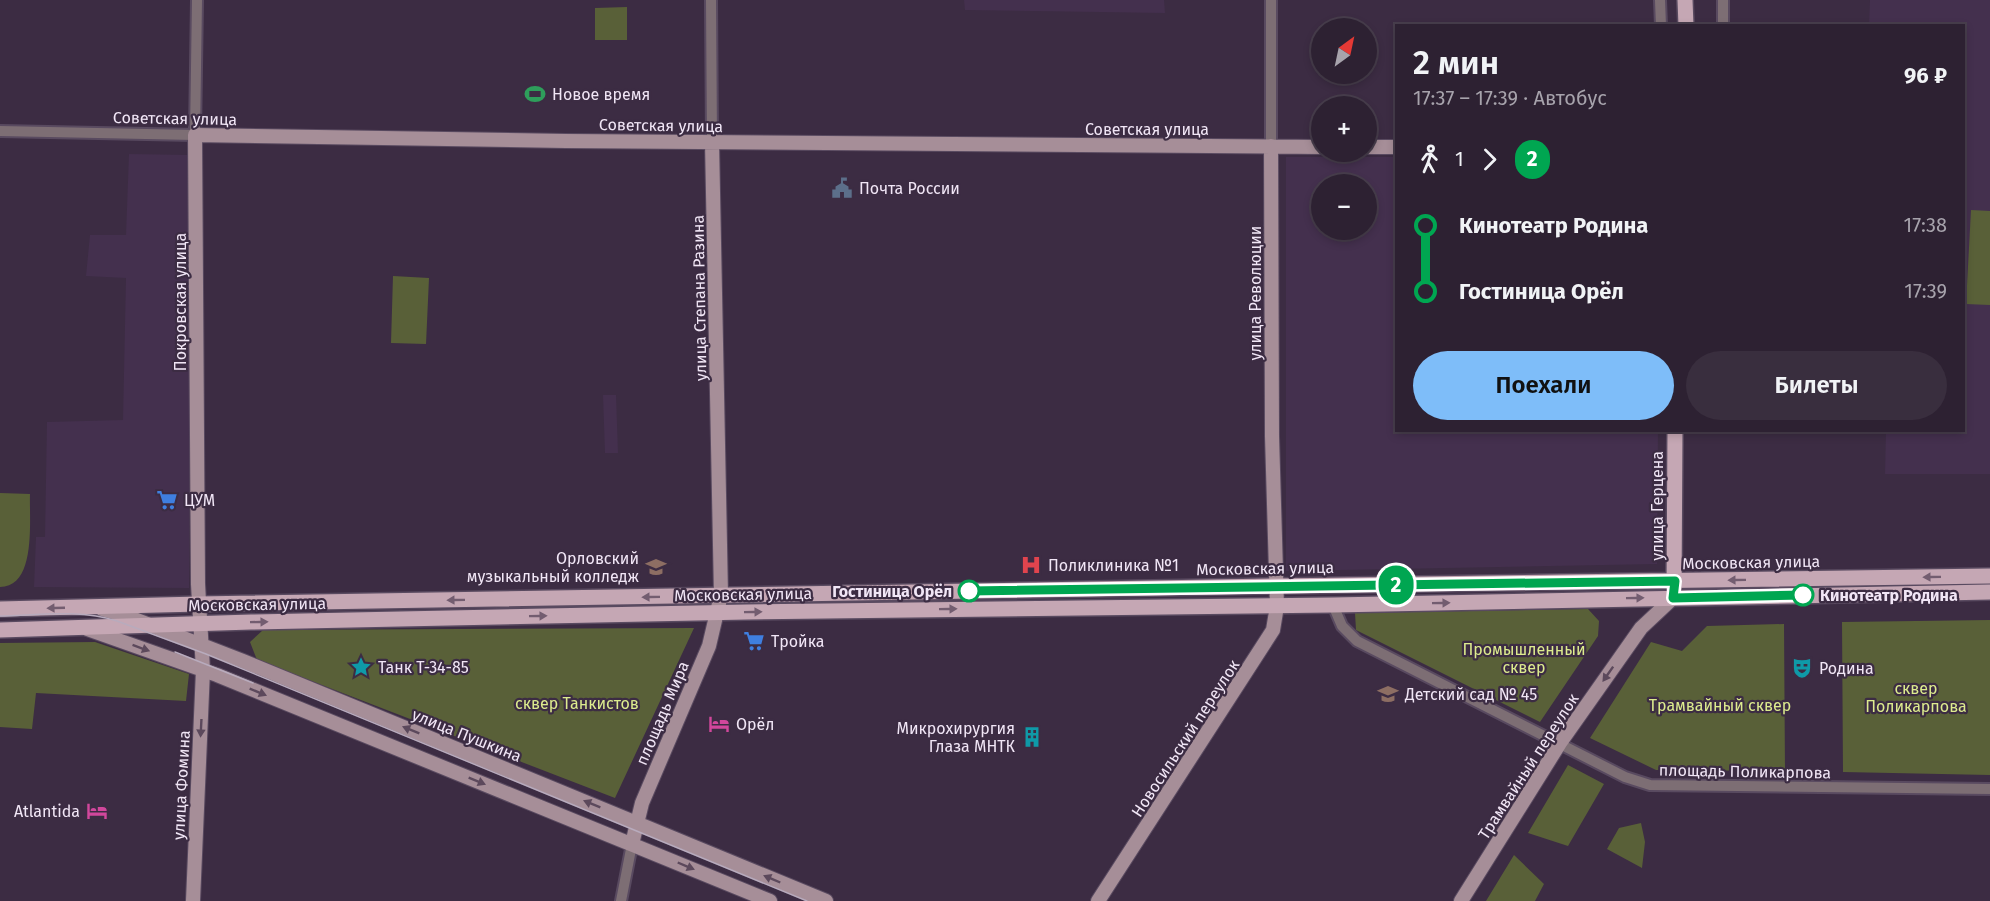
<!DOCTYPE html>
<html lang="ru">
<meta charset="utf-8">
<style>
:root{--surface:#2d2132;--page:#392e3e;--text:#f1f3f6;--muted:#a7a3ac;--line:#483e4d;--accent:#7ebdf9}
body{margin:0;font-family:"Fira Sans",sans-serif;background:var(--page);color:var(--text);height:100vh;display:flex;flex-direction:column;font-size:22px;white-space:nowrap}
*{box-sizing:border-box;margin:0}
p{font-size:20px;color:var(--muted)}
.icon{flex:none;width:33px;height:33px;fill:none;stroke:currentColor;stroke-width:2;stroke-linecap:round;stroke-linejoin:round}
.map{position:relative;flex:1;overflow:hidden}
.drawer{position:absolute;left:1395px;top:24px;width:570px;height:408px;display:flex;flex-direction:column;background:var(--surface);border-radius:0px;box-shadow:0 3px 9px #0003,0 0 0 2px var(--line)}
.drawer>*{flex:none}
.badge{padding:0 12px;border-radius:20px;font-size:21px;line-height:39px}
.needle{width:39px;rotate:33deg}
.fabs{position:absolute;left:1311px;top:18px;display:grid;gap:12px}
.fabs a{display:grid;place-items:center;width:66px;height:66px;border-radius:50%;background:var(--surface);box-shadow:0 3px 9px #0003,0 0 0 2px var(--line);font-size:30px}
.map>.badge{position:absolute;translate:-50% -50%;box-shadow:0 0 0 3px #fff}
.legs{display:flex;align-items:center;gap:9px;height:66px;padding:0 18px;font-size:20px}
.legs p{margin-inline-start:auto}
.summary{display:flex;align-items:center;justify-content:space-between;height:102px;padding:0 18px}
h1{font-size:33px;font-weight:600;line-height:45px}
.button{display:flex;gap:12px;margin-top:auto;padding:12px 18px}
.button a{flex:1;height:69px;border-radius:36px;background:var(--accent);color:#111;font-size:24px;font-weight:600;line-height:69px;text-align:center}
.button a+a{background:var(--page);color:var(--text)}
ul{padding:0 18px;list-style:none}
li{display:flex;align-items:center;gap:21px;height:66px;font-size:22px}
li i{display:grid;place-items:center;width:9px;height:100%;margin:0 8px;background:currentColor}
li i::after{content:'';width:15px;height:15px;margin:-8px;border:4px solid;border-radius:50%;background:var(--surface)}
li p{margin-inline-start:auto}
li:first-child i{background:linear-gradient(#0000 50%,currentColor 0)}
li:last-child i{background:linear-gradient(currentColor 50%,#0000 0)}
.map>svg:first-child{display:block}
.built{fill:#44304e;fill-rule:evenodd}
.green{fill:#596038}
.lines{fill:none;stroke-linecap:round;stroke-linejoin:round}
.street-casing{stroke:#594a60;stroke-width:14}
.secondary-casing{stroke:#594a60;stroke-width:16}
.primary-casing{stroke:#594a60;stroke-width:18}
.street{stroke:#7d6e74;stroke-width:10}
.secondary{stroke:#a68e98;stroke-width:14}
.primary{stroke:#c5a7b4;stroke-width:15}
.tram{stroke:#b8abbd;stroke-width:1.5}
.oneway{fill:#735d70}
.oneway2{fill:#5c495c}
.line-1-casing{stroke:#fff;stroke-width:14}
.line-1{stroke:#00a651;stroke-width:9}
.stop-1-dot{fill:#fff;stroke:#00a651;stroke-width:3}
.labels{text-anchor:middle;stroke-width:4.5;stroke-linejoin:round;paint-order:stroke}
.poi-label{font-size:16px;fill:#f1e6f6;stroke:#3c2c43;text-anchor:start}
.street-label{font-size:16px;fill:#f1e6f6;stroke:#3c2c43}
.stop-label{font-size:16px;font-weight:bold;fill:#f1e6f6;stroke:#3c2c43;text-anchor:end}
.park-label{font-size:16px;fill:#ddec8e;stroke:#3c2c43}
</style>
<div class="map">
<svg width="1990" height="901" viewBox="0 0 1990 901">
<rect width="100%" height="100%" fill="#3c2c43"/>
<path class="built" d="M964,0H1164L1165,13L965,10Z
M1870,0H1990V474H1885L1886,431L1964,430V26H1869Z
M129,154L190,155L189,588L34,587L36,537H45L47,422L123,420L126,278L86,276L90,235H126Z
M1286,157H1396V430L1658,431L1657,564L1286,571ZM1322,184H1366V230H1322Z
M603,395H616L618,453H605Z"/>
<path class="green" d="M627,7V40H595V8Z
M1971,210L1990,211V305L1966,304Z
M393,276L429,278L426,344L391,343Z
M0,493L30,494C29,519 37,587 0,587Z
M1588,609L1599,621L1598,636L1540,722L1356,630L1355,613Z
M1990,620V775L1843,772L1842,622Z
M1784,624L1785,771L1656,770L1590,738L1651,642L1682,651L1707,626Z
M694,628L615,798L257,660L250,642L263,630Z
M95,642L189,674L186,701L36,693L32,729L0,727V643Z
M1568,765L1604,784L1568,846L1528,833Z
M1641,823L1645,842L1642,868L1607,849L1619,828Z
M1514,855L1544,884L1535,901H1486Z"/>
<g class="lines">
<g class="street-casing">
<path id="street" d="M711,0L712,142
M1271,0V146
M1660,0L1661,26
M1723,26V0
M0,131L195,135L197,0
M1333,605L1342,626L1357,641L1625,777L1650,785L1990,789
M621,901L632,844"/>
</g>
<g class="secondary-casing">
<path id="secondary" d="M1366,147H1396
M102,609L124,615L243,661L826,901
M87,629L217,675L770,901
M632,844L642,803L709,646L721,595L712,142
M193,901L203,670L198,584L195,135L566,141L1322,147
M1098,901L1273,630L1277,606L1272,436L1271,146
M1461,901L1560,743L1641,628L1673,598"/>
</g>
<g class="primary-casing">
<path id="primary" d="M1685,0L1686,26
M1674,589L1675,430
M0,609L199,604L1276,586L1990,576
M0,630L251,622L747,612L1333,605L1990,592"/>
</g>
<use href="#street" class="street"/>
<use href="#secondary" class="secondary"/>
<use href="#primary" class="primary"/>
<path class="tram" d="M0,616C38,615 80,609 117,621L206,654L807,901
M175,652L253,683"/>
</g>
<defs><path id="oneway-solid" d="M-6-.8H1V-3.2L6.5 0L1 3.2V.8H-6Z" transform="scale(1.5)"/></defs>
<g class="oneway">
<use href="#oneway-solid" transform="translate(1932 577) rotate(179)"/>
<use href="#oneway-solid" transform="translate(1737 580) rotate(179)"/>
<use href="#oneway-solid" transform="translate(651 597) rotate(179)"/>
<use href="#oneway-solid" transform="translate(1635 598) rotate(-1)"/>
<use href="#oneway-solid" transform="translate(456 600) rotate(179)"/>
<use href="#oneway-solid" transform="translate(1441 603) rotate(-1)"/>
<use href="#oneway-solid" transform="translate(56 608) rotate(178)"/>
<use href="#oneway-solid" transform="translate(948 609) rotate(-1)"/>
<use href="#oneway-solid" transform="translate(753 612) rotate(-1)"/>
<use href="#oneway-solid" transform="translate(538 616) rotate(-1)"/>
<use href="#oneway-solid" transform="translate(259 622) rotate(-1)"/>
</g>
<g class="oneway2">
<use href="#oneway-solid" transform="translate(141 648) rotate(20)"/>
<use href="#oneway-solid" transform="translate(1608 674) rotate(125)"/>
<use href="#oneway-solid" transform="translate(258 692) rotate(22)"/>
<use href="#oneway-solid" transform="translate(201 728) rotate(93)"/>
<use href="#oneway-solid" transform="translate(411 730) rotate(-158)"/>
<use href="#oneway-solid" transform="translate(477 781) rotate(22)"/>
<use href="#oneway-solid" transform="translate(592 804) rotate(-158)"/>
<use href="#oneway-solid" transform="translate(686 866) rotate(23)"/>
<use href="#oneway-solid" transform="translate(772 879) rotate(-157)"/>
</g>
<g class="lines">
<g class="line-1-casing">
<path id="line-1" d="M969,591L1675,581L1673,598L1803,595"/>
</g>
<use href="#line-1" class="line-1"/>
</g>
<defs>
<g id="stadium-bare" transform="scale(1.62)"><path d="M0-5a6.5 5 0 1 0 0 10a6.5 5 0 1 0 0-10ZM-3.5-1.8h7v3.6h-7Z" fill="#2e9e5b" stroke="#3c2c43" stroke-width="2.5" paint-order="stroke"/></g>
<g id="civic-bare" transform="scale(1.62)"><path d="M-.6-6.5H3V-4.5H.6V-3L4-1V1h2V6H-6V1h2V-1L-.6-3ZM-1.2 2.5V6h2.4V2.5Z" fill="#5c6f8a" stroke="#3c2c43" stroke-width="2.5" paint-order="stroke"/></g>
<g id="supermarket-bare" transform="scale(1.62)"><path d="M-6-5.5h2.5l.6 2H6L4.5 2H-2.5L-4.4-4H-6ZM-1.5 3.2a1.3 1.3 0 1 0 .1 0ZM3 3.2a1.3 1.3 0 1 0 .1 0Z" fill="#3f7fe0" stroke="#3c2c43" stroke-width="2.5" paint-order="stroke"/></g>
<g id="hospital-bare" transform="scale(1.62)"><path d="M-5-5h3v3.5h4V-5h3V5h-3V1.5h-4V5h-3Z" fill="#e0444e" stroke="#3c2c43" stroke-width="2.5" paint-order="stroke"/></g>
<g id="university-bare" transform="scale(1.62)"><path d="M0-5L7-2L0 1L-7-2ZM-4 1L0 2.5L4 1V4Q0 6-4 4Z" fill="#8d6e63" stroke="#3c2c43" stroke-width="2.5" paint-order="stroke"/></g>
<g id="sight-bare" transform="scale(1.62)"><path d="M0-6L1.8-2.2L6-1.7L2.9 1.2L3.7 5.4L0 3.3L-3.7 5.4L-2.9 1.2L-6-1.7L-1.8-2.2Z" fill="#0f9aa8" stroke="#3c2c43" stroke-width="2.5" paint-order="stroke"/></g>
<g id="theatre-bare" transform="scale(1.62)"><path d="M-5-5.5Q0-4 5-5.5V0Q5 5 0 6Q-5 5-5 0ZM-3.3-2.5H-1v1.5H-3.3ZM1-2.5H3.3v1.5H1ZM-2.8 1Q0 5.5 2.8 1Z" fill="#0f9aa8" stroke="#3c2c43" stroke-width="2.5" paint-order="stroke"/></g>
<g id="school-bare" transform="scale(1.62)"><path d="M0-5L7-2L0 1L-7-2ZM-4 1L0 2.5L4 1V4Q0 6-4 4Z" fill="#8d6e63" stroke="#3c2c43" stroke-width="2.5" paint-order="stroke"/></g>
<g id="hotel-bare" transform="scale(1.62)"><path d="M-6-4.5h1.5V1H6V5H4.5V3h-9V5H-6ZM-4 0a1.8 1.8 0 1 1 3.6 0ZM.5 0V-2.5h3Q6-2.5 6 0Z" fill="#d1479c" stroke="#3c2c43" stroke-width="2.5" paint-order="stroke"/></g>
<g id="building-bare" transform="scale(1.62)"><path d="M-4-6H4V6H1V3H-1V6H-4ZM-2.5-4.3h1.7v1.8h-1.7ZM.8-4.3h1.7v1.8H.8ZM-2.5-1h1.7V.8h-1.7ZM.8-1h1.7V.8H.8Z" fill="#0f9aa8" stroke="#3c2c43" stroke-width="2.5" paint-order="stroke"/></g>
</defs>
<g fill-rule="evenodd">
<use href="#stadium-bare" x="535" y="94"/>
<use href="#civic-bare" x="842" y="188"/>
<use href="#supermarket-bare" x="167" y="500"/>
<use href="#hospital-bare" x="1031" y="565"/>
<use href="#university-bare" x="656" y="567"/>
<use href="#supermarket-bare" x="754" y="641"/>
<use href="#sight-bare" x="361" y="667"/>
<use href="#theatre-bare" x="1802" y="668"/>
<use href="#school-bare" x="1388" y="694"/>
<use href="#hotel-bare" x="719" y="724"/>
<use href="#building-bare" x="1032" y="737"/>
<use href="#hotel-bare" x="97" y="811"/>
</g>
<g class="stop-1-dot">
<circle cx="969" cy="591" r="10"/>
<circle cx="1803" cy="595" r="10"/>
</g>
<g class="labels">
<g class="poi-label">
<text x="552" y="100">Новое время</text>
<text x="859" y="194">Почта России</text>
<text x="184" y="506">ЦУМ</text>
<text x="639" y="564" text-anchor="end">Орловский<tspan x="639" dy="18">музыкальный колледж</tspan></text>
<text x="1048" y="571">Поликлиника №1</text>
<text x="771" y="647">Тройка</text>
<text x="378" y="673">Танк Т-34-85</text>
<text x="1819" y="674">Родина</text>
<text x="1405" y="700">Детский сад № 45</text>
<text x="736" y="730">Орёл</text>
<text x="1015" y="734" text-anchor="end">Микрохирургия<tspan x="1015" dy="18">Глаза МНТК</tspan></text>
<text x="80" y="817" text-anchor="end">Atlantida</text>
</g>
<g class="street-label">
<text transform="translate(175 118) rotate(1)" y="6">Советская улица</text>
<text transform="translate(661 125) rotate(1)" y="6">Советская улица</text>
<text x="1147" y="135">Советская улица</text>
<text transform="translate(1255 293) rotate(-90)" y="6">улица Революции</text>
<text transform="translate(699 298) rotate(-91)" y="6">улица Степана Разина</text>
<text transform="translate(180 302) rotate(-90)" y="6">Покровская улица</text>
<text transform="translate(1657 506) rotate(-90)" y="6">улица Герцена</text>
<text transform="translate(1751 562) rotate(-1)" y="6">Московская улица</text>
<text transform="translate(1265 568) rotate(-1)" y="6">Московская улица</text>
<text transform="translate(743 594) rotate(-1)" y="6">Московская улица</text>
<text transform="translate(257 604) rotate(-1)" y="6">Московская улица</text>
<text transform="translate(662 713) rotate(-67)" y="6">площадь Мира</text>
<text transform="translate(467 735) rotate(22)" y="6">улица Пушкина</text>
<text transform="translate(1185 738) rotate(-57)" y="6">Новосильский переулок</text>
<text transform="translate(1528 766) rotate(-57)" y="6">Трамвайный переулок</text>
<text transform="translate(1745 771) rotate(1)" y="6">площадь Поликарпова</text>
<text transform="translate(181 785) rotate(-87)" y="6">улица Фомина</text>
</g>
<g class="stop-label">
<text x="952" y="597">Гостиница Орёл</text>
<text x="1820" y="601" text-anchor="start">Кинотеатр Родина</text>
</g>
<g class="park-label">
<text x="1524" y="655">Промышленный<tspan x="1524" dy="18">сквер</tspan></text>
<text x="1916" y="694">сквер<tspan x="1916" dy="18">Поликарпова</tspan></text>
<text x="577" y="709">сквер Танкистов</text>
<text x="1720" y="711">Трамвайный сквер</text>
</g>
</g>
</svg>
<div class="fabs">
<a><svg class="needle" viewBox="-14 -14 28 28"><path d="M0-13l5 13h-10z" fill="#e53935"/><path d="M0 13l5-13h-10z" fill="#a7a3ac"/></svg></a>
<a>+</a>
<a>−</a>
</div>
<b class="badge" style="left:1396px;top:585px;background:#00a651;color:#fff">2</b>
<section class="drawer">
<div class="summary"><div><h1>2 мин</h1><p>17:37 – 17:39 · Автобус</p></div><b>96 ₽</b></div>
<div class="legs"><svg class="icon" aria-label="walk" viewBox="0 0 24 24"><circle cx="13" cy="4" r="2"/><path d="M13 8l-2 6 4 7M11 14l-3 7M7 12l3-4h3l4 4"/></svg>1<svg class="icon" aria-label="forward" viewBox="0 0 24 24"><path d="M9 5l7 7-7 7"/></svg><b class="badge" style="background:#00a651;color:#fff">2</b></div>
<ul>
<li><i style="color:#00a651"></i><b>Кинотеатр Родина</b><p>17:38</p></li>
<li><i style="color:#00a651"></i><b>Гостиница Орёл</b><p>17:39</p></li>
</ul>
<div class="button"><a>Поехали</a><a>Билеты</a></div>
</section>
</div>
